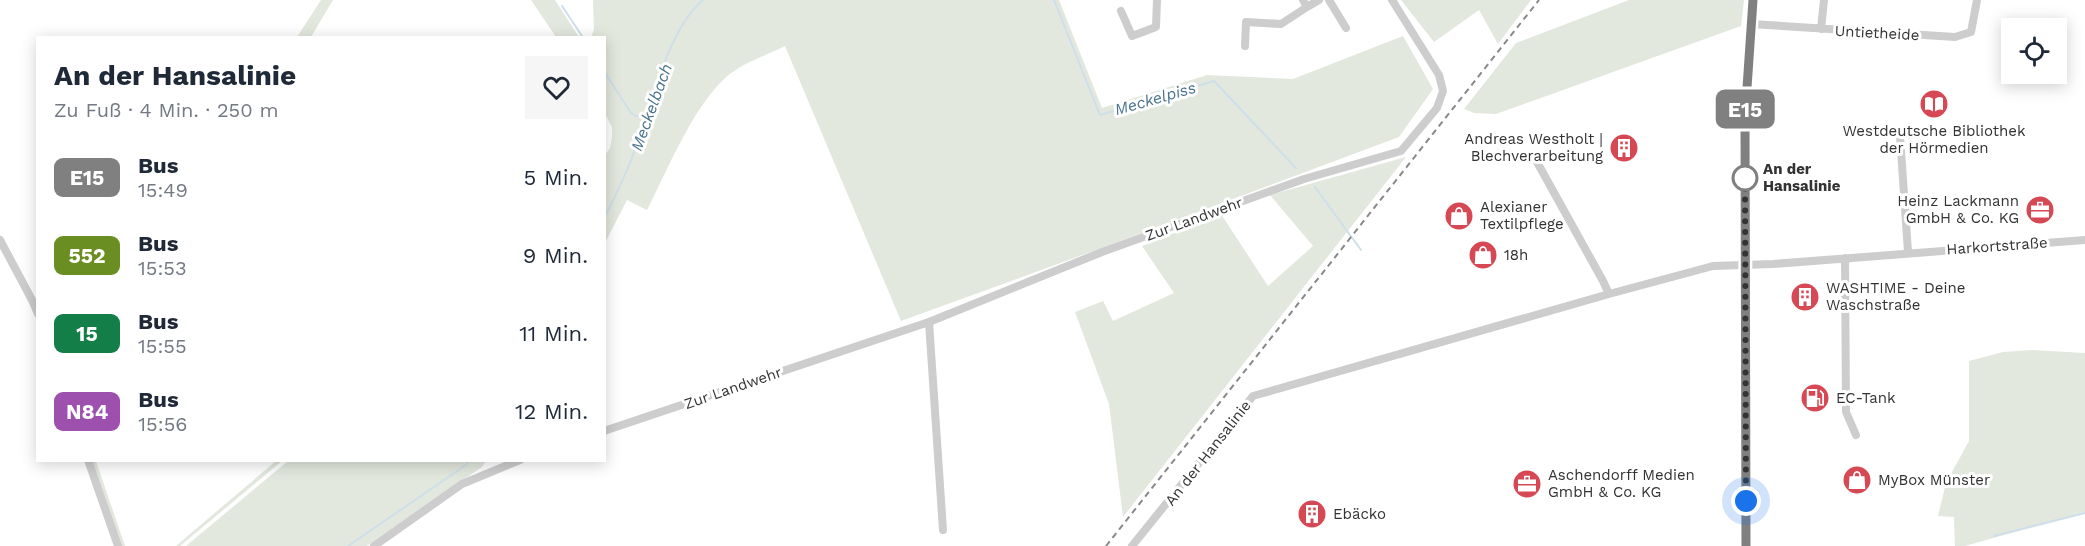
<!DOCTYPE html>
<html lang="de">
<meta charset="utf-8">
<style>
:root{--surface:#fff;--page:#f6f6f7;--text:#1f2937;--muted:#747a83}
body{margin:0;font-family:"Work Sans",sans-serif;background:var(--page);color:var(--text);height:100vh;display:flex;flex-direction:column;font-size:22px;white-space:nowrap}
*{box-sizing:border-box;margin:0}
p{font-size:20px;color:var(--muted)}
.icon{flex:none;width:33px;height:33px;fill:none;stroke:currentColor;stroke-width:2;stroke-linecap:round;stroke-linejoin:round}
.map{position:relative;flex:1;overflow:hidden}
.drawer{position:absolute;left:36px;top:36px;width:570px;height:426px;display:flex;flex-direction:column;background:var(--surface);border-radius:0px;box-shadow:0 3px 15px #0003}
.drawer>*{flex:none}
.badge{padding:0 12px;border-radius:9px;font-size:21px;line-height:39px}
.fabs{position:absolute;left:2001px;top:18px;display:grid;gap:12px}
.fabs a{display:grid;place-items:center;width:66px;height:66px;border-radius:0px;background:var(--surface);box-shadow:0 3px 15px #0003;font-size:30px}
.you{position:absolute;width:30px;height:30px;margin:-15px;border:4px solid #fff;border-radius:50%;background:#1a73e8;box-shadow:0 0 0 9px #1a73e833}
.map>.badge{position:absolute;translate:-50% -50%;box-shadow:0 0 0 3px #fff}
.round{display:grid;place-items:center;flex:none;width:63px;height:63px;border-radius:0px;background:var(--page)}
.summary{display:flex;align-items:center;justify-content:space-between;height:102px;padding:0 18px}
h1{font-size:28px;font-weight:700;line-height:45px}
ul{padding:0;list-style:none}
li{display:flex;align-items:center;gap:18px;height:78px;padding:0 18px}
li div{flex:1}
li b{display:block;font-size:22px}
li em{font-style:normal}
li .badge{min-width:66px;font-weight:700;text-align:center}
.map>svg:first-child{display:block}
.green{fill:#e2e8dd}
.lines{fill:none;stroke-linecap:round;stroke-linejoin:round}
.stream{stroke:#cedfe9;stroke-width:2}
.street{stroke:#cdcdcd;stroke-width:8}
.secondary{stroke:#bdbdbd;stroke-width:12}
.rail{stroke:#888;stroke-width:2;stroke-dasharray:6 4.5;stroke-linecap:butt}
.line-casing{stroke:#fff;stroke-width:14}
.line{stroke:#808080;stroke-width:9}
.walk{stroke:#333;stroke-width:6;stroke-dasharray:0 10.8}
.stop-dot{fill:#fff;stroke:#808080;stroke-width:3}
.labels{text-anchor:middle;stroke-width:6;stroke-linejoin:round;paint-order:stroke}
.street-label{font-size:15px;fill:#333;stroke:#fff}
.poi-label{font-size:15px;fill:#333;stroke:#fff;text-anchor:start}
.stop-label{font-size:15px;font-weight:bold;fill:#333;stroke:#fff;text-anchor:start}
.water-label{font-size:16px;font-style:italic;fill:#47738e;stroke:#fff}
</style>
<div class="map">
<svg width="2085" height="546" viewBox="0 0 2085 546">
<rect width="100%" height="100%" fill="#fff"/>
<path class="green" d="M321,0H333L311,37H297Z
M531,0H555L579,37H556Z
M593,0H1059L1102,108L1207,75L1293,79L1403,36L1433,89L1399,137L1107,246L901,321L785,46C765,56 740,64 724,79C692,109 667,171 647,210L627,200L605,243V155L610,148L612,137V127L605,114L604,38H591L594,29Z
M1401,0H1531L1498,44L1479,10L1434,42Z
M1629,0H1744L1741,26L1496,114L1474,113L1464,109L1516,43Z
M1406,157L1123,517L1109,404L1075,312L1103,301L1113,321L1174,293L1142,246L1221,214L1268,286L1313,246L1270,195Z
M2032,350L2085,353V512L1965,546H1955L1954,517L1938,516L1946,483L1969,441V361L2003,352Z
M277,460L282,461L180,546H176Z
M92,461H96L125,546H121Z
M288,461H486L482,467L367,546H186Z"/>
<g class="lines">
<path class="stream" d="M1054,0L1100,115L1214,81L1296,168
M562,6L582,36
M604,71L631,113L636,116H646
M1315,187L1361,250
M604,218C614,200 622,181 630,163C647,118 667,29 703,0
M1994,536L2085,513
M348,546L466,465L469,460"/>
<path class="street" d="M1303,0L1307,7L1319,0
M1329,0L1346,28
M1121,11L1132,36L1156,27L1157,0
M1751,24L1955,37L1971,32L1977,0
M1821,29L1824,0
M1245,46L1246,22L1281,24L1307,7
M1900,136L1908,252
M1537,162L1603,281L1609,294L1713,266L1773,264L2085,240
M0,240L32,300L38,314
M1845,258L1846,412L1856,435
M929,322L943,530
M604,431L929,322L1102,252L1304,179L1401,151L1437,108L1443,91L1439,75L1392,0
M88,460L118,546
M374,546L462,484L520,460
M1132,546L1253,396L1609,294"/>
<path class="secondary" d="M1746,546L1745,117L1753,0"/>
<path class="rail" d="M1106,546L1539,0"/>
</g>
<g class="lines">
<g class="line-casing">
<path id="line" d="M1746,546L1745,117L1753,0"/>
</g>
<use href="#line" class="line"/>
<path class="walk" d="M1745,178L1746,501"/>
</g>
<defs>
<g id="library-disc" transform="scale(1.5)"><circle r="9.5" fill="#d64853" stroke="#fff"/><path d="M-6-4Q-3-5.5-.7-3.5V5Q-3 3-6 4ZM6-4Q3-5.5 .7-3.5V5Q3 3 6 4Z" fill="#fff"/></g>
<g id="building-disc" transform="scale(1.5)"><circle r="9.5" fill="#d64853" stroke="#fff"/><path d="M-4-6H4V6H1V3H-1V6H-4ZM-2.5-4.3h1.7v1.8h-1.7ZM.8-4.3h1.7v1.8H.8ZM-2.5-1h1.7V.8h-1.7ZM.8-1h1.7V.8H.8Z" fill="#fff"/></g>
<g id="office-disc" transform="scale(1.5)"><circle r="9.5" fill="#d64853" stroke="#fff"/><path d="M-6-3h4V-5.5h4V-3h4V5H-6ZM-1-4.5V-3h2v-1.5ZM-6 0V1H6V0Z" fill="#fff"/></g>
<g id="shop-disc" transform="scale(1.5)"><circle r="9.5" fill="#d64853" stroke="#fff"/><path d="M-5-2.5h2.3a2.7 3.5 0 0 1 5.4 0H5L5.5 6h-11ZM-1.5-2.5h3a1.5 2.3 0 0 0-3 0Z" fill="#fff"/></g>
<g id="fuel-disc" transform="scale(1.5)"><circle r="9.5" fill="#d64853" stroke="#fff"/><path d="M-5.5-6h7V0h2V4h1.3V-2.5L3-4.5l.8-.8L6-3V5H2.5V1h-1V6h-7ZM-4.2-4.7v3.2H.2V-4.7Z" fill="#fff"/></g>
</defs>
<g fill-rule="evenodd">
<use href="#library-disc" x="1934" y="104"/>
<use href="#building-disc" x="1624" y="148"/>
<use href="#office-disc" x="2040" y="210"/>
<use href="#shop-disc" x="1459" y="216"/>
<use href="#shop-disc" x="1483" y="255"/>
<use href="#building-disc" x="1805" y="297"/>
<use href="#fuel-disc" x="1815" y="398"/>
<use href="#shop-disc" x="1857" y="480"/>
<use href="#office-disc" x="1527" y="484"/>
<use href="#building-disc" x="1312" y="514"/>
</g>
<circle class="stop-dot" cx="1745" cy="178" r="12"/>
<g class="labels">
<g class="street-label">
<text transform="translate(1877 33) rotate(3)" y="5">Untietheide</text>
<text transform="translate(1194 219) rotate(-20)" y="5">Zur Landwehr</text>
<text transform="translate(1997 246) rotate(-4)" y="5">Harkortstraße</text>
<text transform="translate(733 388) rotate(-19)" y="5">Zur Landwehr</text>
<text transform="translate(1208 453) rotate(-52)" y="5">An der Hansalinie</text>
</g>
<g class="poi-label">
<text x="1934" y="136" text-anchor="middle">Westdeutsche Bibliothek<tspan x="1934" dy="17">der Hörmedien</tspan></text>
<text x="1603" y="144" text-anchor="end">Andreas Westholt |<tspan x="1603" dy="17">Blechverarbeitung</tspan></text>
<text x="2019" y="206" text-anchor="end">Heinz Lackmann<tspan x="2019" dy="17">GmbH &amp; Co. KG</tspan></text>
<text x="1480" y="212">Alexianer<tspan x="1480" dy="17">Textilpflege</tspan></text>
<text x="1504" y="260">18h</text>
<text x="1826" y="293">WASHTIME - Deine<tspan x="1826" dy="17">Waschstraße</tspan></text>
<text x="1836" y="403">EC-Tank</text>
<text x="1548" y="480">Aschendorff Medien<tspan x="1548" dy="17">GmbH &amp; Co. KG</tspan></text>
<text x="1878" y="485">MyBox Münster</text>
<text x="1333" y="519">Ebäcko</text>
</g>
<g class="stop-label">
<text x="1763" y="174">An der<tspan x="1763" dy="17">Hansalinie</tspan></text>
</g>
<g class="water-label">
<text transform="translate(1155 98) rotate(-16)" y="6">Meckelpiss</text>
<text transform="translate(651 107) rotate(-70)" y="6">Meckelbach</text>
</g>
</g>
</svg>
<div class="fabs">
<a><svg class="icon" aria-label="locate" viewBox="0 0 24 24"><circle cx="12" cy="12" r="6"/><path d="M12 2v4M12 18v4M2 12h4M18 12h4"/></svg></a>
</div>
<div class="you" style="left:1746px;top:501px"></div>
<b class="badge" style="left:1745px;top:109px;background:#808080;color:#fff">E15</b>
<section class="drawer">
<div class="summary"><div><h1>An der Hansalinie</h1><p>Zu Fuß · 4 Min. · 250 m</p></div><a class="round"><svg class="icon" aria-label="heart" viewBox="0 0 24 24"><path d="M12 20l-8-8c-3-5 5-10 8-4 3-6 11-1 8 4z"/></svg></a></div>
<ul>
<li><span class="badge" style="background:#808080;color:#fff">E15</span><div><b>Bus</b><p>15:49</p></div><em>5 Min.</em></li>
<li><span class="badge" style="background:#6b8e23;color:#fff">552</span><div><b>Bus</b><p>15:53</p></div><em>9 Min.</em></li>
<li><span class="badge" style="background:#137e48;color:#fff">15</span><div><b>Bus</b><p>15:55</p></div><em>11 Min.</em></li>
<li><span class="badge" style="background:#9e50ae;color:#fff">N84</span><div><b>Bus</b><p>15:56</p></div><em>12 Min.</em></li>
</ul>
</section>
</div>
